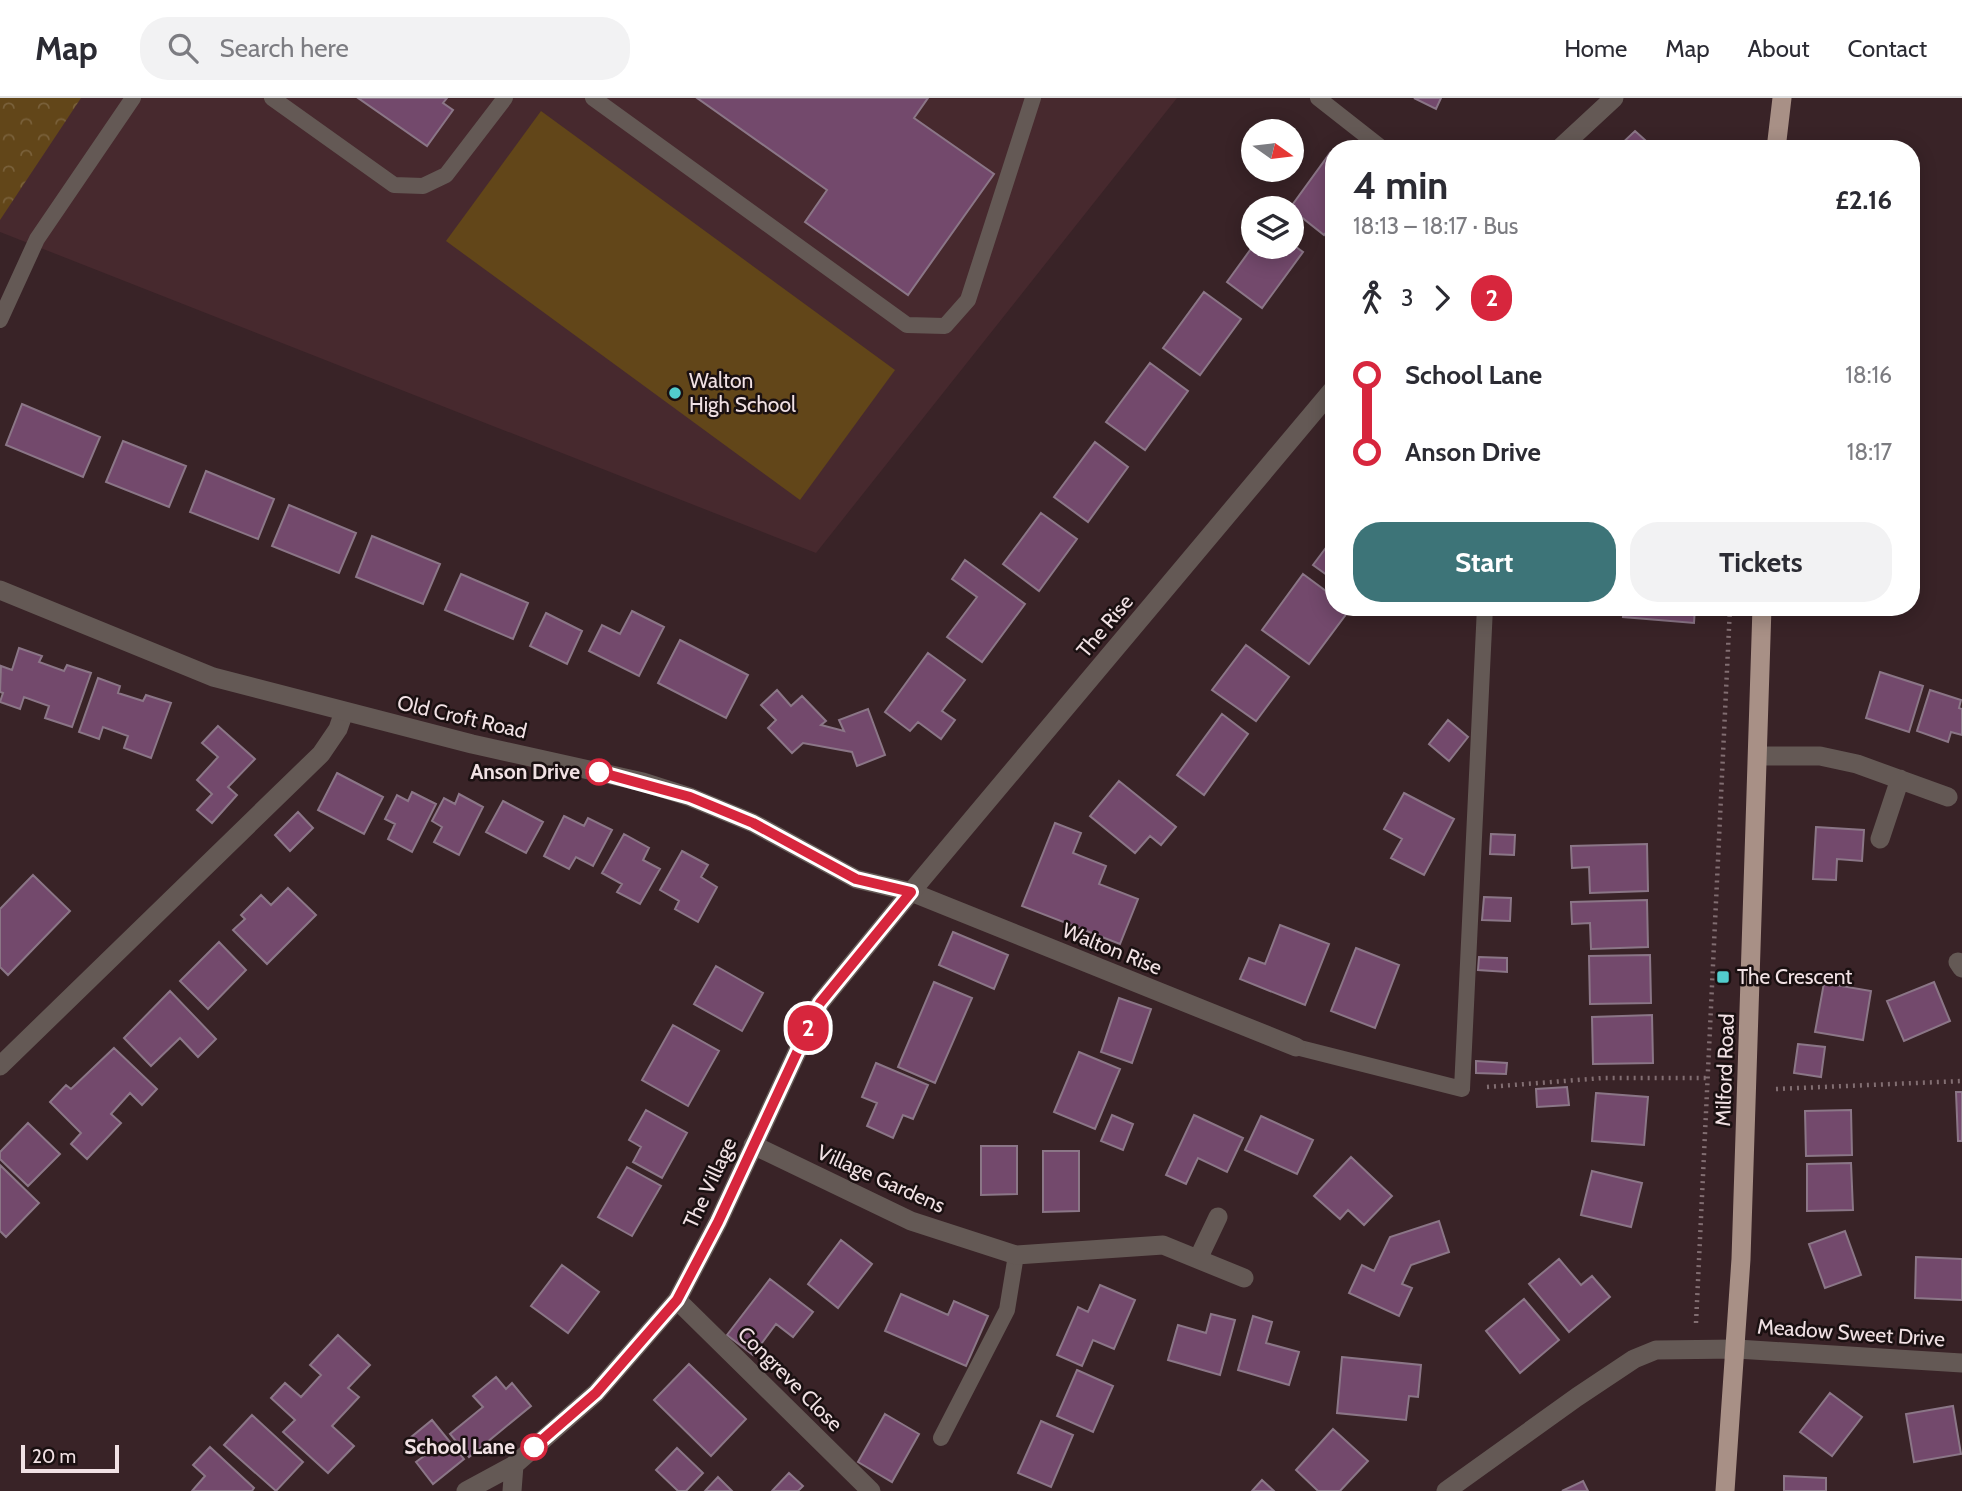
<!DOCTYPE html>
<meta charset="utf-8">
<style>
:root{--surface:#fff;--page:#f2f2f3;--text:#2b2b33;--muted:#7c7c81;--line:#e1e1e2;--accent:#3d7478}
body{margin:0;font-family:Cabin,sans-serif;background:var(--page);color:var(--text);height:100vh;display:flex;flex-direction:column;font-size:26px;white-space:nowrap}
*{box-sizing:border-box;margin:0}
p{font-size:23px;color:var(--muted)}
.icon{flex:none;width:38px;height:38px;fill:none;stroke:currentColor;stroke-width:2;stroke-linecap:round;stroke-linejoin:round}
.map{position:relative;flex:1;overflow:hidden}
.sheet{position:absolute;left:1325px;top:42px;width:595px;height:476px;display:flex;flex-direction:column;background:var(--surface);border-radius:28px;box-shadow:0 4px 18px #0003}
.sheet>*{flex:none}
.badge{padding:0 14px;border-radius:23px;font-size:24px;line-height:46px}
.needle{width:46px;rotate:104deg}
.buttons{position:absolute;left:1241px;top:21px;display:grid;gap:14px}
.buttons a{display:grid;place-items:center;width:63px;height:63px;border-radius:50%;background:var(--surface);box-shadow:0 4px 18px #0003;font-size:35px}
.scale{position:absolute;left:21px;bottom:18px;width:98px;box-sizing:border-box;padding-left:7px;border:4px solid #f1e1e4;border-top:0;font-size:19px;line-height:24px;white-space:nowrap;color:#f1e1e4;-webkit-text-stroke:5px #1a1011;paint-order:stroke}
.map>.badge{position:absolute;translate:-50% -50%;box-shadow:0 0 0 4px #fff}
.legs{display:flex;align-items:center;gap:10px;height:77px;padding:0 28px;font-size:23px}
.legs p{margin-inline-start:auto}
.overview{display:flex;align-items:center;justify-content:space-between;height:119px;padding:0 28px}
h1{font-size:38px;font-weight:700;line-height:52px}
.primary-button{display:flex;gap:14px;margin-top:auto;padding:14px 28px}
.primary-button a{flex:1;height:80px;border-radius:28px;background:var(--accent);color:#fff;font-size:28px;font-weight:700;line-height:80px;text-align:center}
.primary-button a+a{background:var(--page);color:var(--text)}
ul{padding:0 28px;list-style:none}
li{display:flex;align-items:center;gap:24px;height:77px;font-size:26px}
li i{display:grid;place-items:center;width:10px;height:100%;margin:0 9px;background:currentColor}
li i::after{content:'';width:18px;height:18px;margin:-9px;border:5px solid;border-radius:50%;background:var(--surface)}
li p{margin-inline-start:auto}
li:first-child i{background:linear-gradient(#0000 50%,currentColor 0)}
li:last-child i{background:linear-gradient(currentColor 50%,#0000 0)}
header{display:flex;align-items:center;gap:42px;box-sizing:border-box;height:98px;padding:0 35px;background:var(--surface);border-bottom:2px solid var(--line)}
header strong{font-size:33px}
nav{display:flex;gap:38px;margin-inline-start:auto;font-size:24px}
.search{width:490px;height:63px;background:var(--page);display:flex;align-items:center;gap:18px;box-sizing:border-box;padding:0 24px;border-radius:28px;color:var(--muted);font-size:26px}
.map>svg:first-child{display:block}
.built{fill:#47292e}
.green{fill:#624619}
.park{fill:url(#park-crowns)}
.building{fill:#73496c;stroke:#8b7687;stroke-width:2}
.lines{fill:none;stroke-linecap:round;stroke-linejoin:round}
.path{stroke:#826e72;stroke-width:4.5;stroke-dasharray:2 5;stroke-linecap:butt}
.service{stroke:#645955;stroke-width:16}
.minor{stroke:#645955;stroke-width:19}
.tertiary{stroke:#645955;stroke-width:19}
.trunk{stroke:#a89086;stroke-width:19}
.line-1-casing{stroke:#fff;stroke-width:16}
.line-1{stroke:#d7263d;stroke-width:10}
.poi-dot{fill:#52cdcd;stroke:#1a1011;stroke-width:2.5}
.stop-1-dot{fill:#fff;stroke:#d7263d;stroke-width:3.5}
.labels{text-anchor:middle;stroke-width:5;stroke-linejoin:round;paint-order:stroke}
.poi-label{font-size:21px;fill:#f1e1e4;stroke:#1a1011;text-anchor:start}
.street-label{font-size:21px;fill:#f1e1e4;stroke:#1a1011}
.stop-label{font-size:21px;font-weight:bold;fill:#f1e1e4;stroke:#1a1011;text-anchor:end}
</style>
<header>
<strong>Map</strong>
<div class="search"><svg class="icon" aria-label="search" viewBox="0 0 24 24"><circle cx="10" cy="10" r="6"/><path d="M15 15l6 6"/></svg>Search here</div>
<nav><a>Home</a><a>Map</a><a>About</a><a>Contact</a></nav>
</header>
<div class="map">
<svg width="1962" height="1393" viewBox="0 0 1962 1393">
<defs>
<pattern id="park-crowns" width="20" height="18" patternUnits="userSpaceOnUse" patternTransform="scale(1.75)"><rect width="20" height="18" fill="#624619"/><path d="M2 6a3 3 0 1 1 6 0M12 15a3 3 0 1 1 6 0" fill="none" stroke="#79603a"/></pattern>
</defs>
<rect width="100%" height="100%" fill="#392327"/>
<path class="built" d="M0,0H1177L816,455L0,134Z"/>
<path class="green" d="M541,13L895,272L800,402L446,143Z"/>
<path class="park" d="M0,0H81L0,122Z"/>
<path class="building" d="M358,0H447L443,5L453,12L427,48Z
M697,0H928L914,20L994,76L908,197L805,124L827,92Z
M1414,0H1441L1436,11Z
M1635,33L1655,51H1616Z
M1330,55L1334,58V124L1324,137L1290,110Z
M1292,146L1303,154L1262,210L1227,184L1253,148L1292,149Z
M1204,194L1241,221L1200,277L1163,250Z
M1150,265L1188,293L1145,352L1106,324Z
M22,306L100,339L83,379L6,347Z
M123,343L186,368L169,409L106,384Z
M1095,344L1128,369L1088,424L1054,399Z
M206,373L274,401L258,441L190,414Z
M289,407L356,435L339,475L272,448Z
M1041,415L1077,441L1039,493L1003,466Z
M372,438L440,466L423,506L356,479Z
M1334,439V482L1313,467Z
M965,462L1025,506L982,564L947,539L977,499L952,481Z
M461,476L528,505L513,541L445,512Z
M1303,476L1334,499V509L1350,511L1309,566L1262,532Z
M1624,509H1695L1694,525L1623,519Z
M632,513L664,529L639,578L589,553L602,527L620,536Z
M546,515L582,533L567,566L530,548Z
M680,542L748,577L726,620L658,585Z
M1246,547L1289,579L1256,623L1212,592Z
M19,550L42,558L39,564L64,573L67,567L91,575L72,629L45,620L49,608L24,599L20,611L0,604L3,595L0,594L1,568L12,572Z
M928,555L965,582L942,613L955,622L941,641L918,624L910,633L885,614Z
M1880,574L1923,588L1909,634L1866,620Z
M98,580L120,588L118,595L143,603L146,597L171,605L151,660L124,650L128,638L103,629L99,641L79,634Z
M777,592L791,608L802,598L826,623L821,627L844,633L839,622L868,611L885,657L857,668L852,654L803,645L792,655L768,630L776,622L761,607Z
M1930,592L1961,602L1959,610L1962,611V637L1951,634L1948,644L1917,633Z
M1222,616L1248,636L1204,697L1177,677Z
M1448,622L1468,639L1449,663L1429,646Z
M218,628L255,661L228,689L237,697L212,725L197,712L212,696L197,682L218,659L202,645Z
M337,675L383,699L364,736L318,712Z
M1119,683L1176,729L1161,747L1150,738L1135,755L1090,718Z
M412,694L436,706L412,754L388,741L395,726L385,721L397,697L408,703Z
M1404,695L1454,721L1424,777L1391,760L1402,741L1384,731Z
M459,696L483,709L459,757L434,744L442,729L432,723L444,700L455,706Z
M503,703L543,724L526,755L486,734Z
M298,714L313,730L290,753L275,737Z
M564,718L584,728L588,720L612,732L593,768L576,759L569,771L544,758Z
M1055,725L1081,735L1073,755L1106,768L1099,786L1138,801L1120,846L1022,808Z
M1816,729L1864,732L1862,763L1837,761L1836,782L1813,781Z
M624,736L649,750L643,762L660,771L640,806L617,794L622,786L602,775Z
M1491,736L1515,737L1514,757L1490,756Z
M1647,746L1648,793L1590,795L1589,769L1572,770L1571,748Z
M682,753L708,767L701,779L717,789L698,824L675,811L679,803L660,792Z
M33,777L70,813L8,877L0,869V811Z
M288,790L316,817L267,866L233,832L245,821L241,817L261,797L271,807Z
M1484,799L1511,800L1510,823L1482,822Z
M1647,802L1648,849L1591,851L1590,825L1572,826L1571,804Z
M1280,827L1329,846L1305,907L1240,881L1249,860L1265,866Z
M953,834L1008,857L994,891L939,867Z
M219,844L246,872L208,911L180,883Z
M1356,850L1399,867L1375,930L1331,913Z
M1650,857L1651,905L1590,906L1589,858Z
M1479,859L1507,860V874L1478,872Z
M716,868L763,895L742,933L694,906Z
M934,884L972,900L935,985L898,969Z
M1934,884L1950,923L1904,943L1887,903Z
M1824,885L1871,893L1863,942L1815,934Z
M170,893L216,941L198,959L180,940L151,968L124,940Z
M1119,900L1151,911L1132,965L1101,954Z
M1652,917L1653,965L1593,966L1592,919Z
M673,927L719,953L688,1008L642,982Z
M1798,946L1825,949L1821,979L1794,975Z
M114,950L157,991L142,1007L130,995L111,1016L121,1025L87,1061L71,1046L81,1035L50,1004L66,987L71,991Z
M1079,954L1120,971L1095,1031L1054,1014Z
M1476,963L1507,965L1506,976L1476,975Z
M876,965L928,987L913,1021L903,1017L893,1040L867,1028L877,1005L862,999Z
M1567,989L1569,1007L1537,1009L1536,991Z
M1956,994H1962V1043H1958Z
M1596,995L1648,999L1644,1047L1592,1043Z
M646,1012L687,1035L662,1080L633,1064L641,1049L629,1042Z
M1851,1012L1852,1057L1806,1058L1805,1013Z
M1112,1017L1133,1026L1123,1052L1101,1043Z
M1194,1017L1243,1040L1227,1074L1198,1060L1186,1086L1166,1077Z
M1261,1018L1313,1042L1297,1076L1245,1052Z
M28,1025L60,1056L28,1088L0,1061V1054Z
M981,1048H1017V1096L981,1097Z
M1043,1053H1079V1113L1043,1114Z
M1351,1059L1392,1098L1364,1127L1348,1112L1340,1121L1314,1098Z
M1851,1065L1853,1112L1807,1113V1066Z
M0,1067L39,1105L6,1139L0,1133Z
M627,1069L661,1088L632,1138L598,1119Z
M1592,1073L1642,1085L1631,1129L1581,1117Z
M1439,1123L1449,1154L1411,1167L1402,1186L1412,1190L1399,1218L1349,1195L1362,1167L1374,1173L1390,1139Z
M1845,1133L1861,1177L1825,1190L1809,1146Z
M841,1142L872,1166L838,1210L808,1186Z
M1916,1159L1962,1161V1202L1915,1200Z
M1559,1161L1581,1187L1592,1178L1610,1199L1569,1234L1529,1186Z
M562,1167L599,1194L568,1235L531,1208Z
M770,1181L813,1214L793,1239L776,1226L753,1257L727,1237Z
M1100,1187L1135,1202L1114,1251L1093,1242L1082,1268L1057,1257L1078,1209L1088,1214Z
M901,1196L948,1217L954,1203L988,1218L966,1268L885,1233Z
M1524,1201L1559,1242L1520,1275L1486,1233Z
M1211,1216L1235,1222L1220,1277L1168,1262L1178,1227L1206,1235Z
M1253,1218L1272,1224L1266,1245L1299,1254L1289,1287L1238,1272Z
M338,1237L370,1267L348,1290L359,1299L332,1328L354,1348L328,1375L283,1334L295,1322L271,1300L285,1285L301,1299L321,1277L310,1267Z
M1342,1259L1421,1267L1418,1299L1409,1298L1406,1322L1337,1315Z
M689,1266L746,1321L711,1358L654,1302Z
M1077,1272L1113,1288L1093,1334L1057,1318Z
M496,1279L506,1291L512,1285L531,1308L469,1359L450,1336L483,1309L473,1298Z
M1830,1295L1862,1319L1832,1358L1800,1334Z
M1953,1308L1961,1356L1914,1364L1906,1316Z
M885,1316L919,1336L892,1384L858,1364Z
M252,1317L303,1364L276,1393L224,1347Z
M432,1322L464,1361L433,1386L416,1364L424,1358L410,1340Z
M1041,1323L1073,1337L1051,1389L1018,1375Z
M1333,1331L1368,1363L1340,1393H1318L1296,1372Z
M210,1349L254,1390L252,1393H192L205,1378L193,1367Z
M677,1350L703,1375L686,1393H678L656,1372Z
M789,1375L803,1388L798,1393H772Z
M1784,1378L1826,1380V1393H1784Z
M718,1379L732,1393H705Z
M1262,1382L1274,1393H1252Z
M1583,1383L1588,1393H1562Z"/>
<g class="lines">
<path class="path" d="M1487,989L1603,980H1707
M1776,991L1962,983
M1696,1225L1730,509"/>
<path class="service" d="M272,0L394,87L423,88L446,77L505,0
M593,0L907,227L945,228L968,202L1033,0
M1318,0L1383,51
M0,222L37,141L133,0
M1296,949L1462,991L1485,509
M941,1340L1007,1212L1016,1157"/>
<path class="minor" d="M1759,658H1820L1857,666L1948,699
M1880,741L1900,681
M1958,864L1962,870
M0,968L321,656L338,631L344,614
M753,1047L911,1123L1016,1157L1163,1147L1244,1180
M1198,1161L1218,1119
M677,1202L871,1393
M466,1393L514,1367L596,1295L677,1202L718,1124L820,905L911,794L1296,949
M512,1393L514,1367
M1446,1393L1577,1299L1634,1261L1656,1252L1737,1251L1962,1265"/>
<path class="tertiary" d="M1559,51L1614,0
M0,492L213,579L472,646L643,684L690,699L753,725L856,781L911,794L1334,290"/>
<path class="trunk" d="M1776,51L1782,0
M1725,1393L1741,1161L1762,509"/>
</g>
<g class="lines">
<g class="line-1-casing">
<path id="line-1" d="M534,1349L596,1295L677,1202L718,1124L820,905L911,794L856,781L753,725L690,699L599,674"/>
</g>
<use href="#line-1" class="line-1"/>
</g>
<g class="poi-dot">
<circle cx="675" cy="295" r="7"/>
<rect x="1716" y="872" width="14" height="14" rx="3.5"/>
</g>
<g class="stop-1-dot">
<circle cx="599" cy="674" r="12"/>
<circle cx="534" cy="1349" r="12"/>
</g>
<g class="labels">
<g class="poi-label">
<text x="689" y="290">Walton<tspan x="689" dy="24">High School</tspan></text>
<text x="1737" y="886">The Crescent</text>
</g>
<g class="street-label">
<text transform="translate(1105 528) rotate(-50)" y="7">The Rise</text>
<text transform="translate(462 619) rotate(13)" y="7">Old Croft Road</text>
<text transform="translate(1112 851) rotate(22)" y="7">Walton Rise</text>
<text transform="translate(1725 972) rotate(-88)" y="7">Milford Road</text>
<text transform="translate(881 1081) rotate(24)" y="7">Village Gardens</text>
<text transform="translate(710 1085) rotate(-65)" y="7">The Village</text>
<text transform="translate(1851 1235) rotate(4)" y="7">Meadow Sweet Drive</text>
<text transform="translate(790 1281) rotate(45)" y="7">Congreve Close</text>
</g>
<g class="stop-label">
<text x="580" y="681">Anson Drive</text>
<text x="515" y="1356">School Lane</text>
</g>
</g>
</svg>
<div class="buttons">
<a><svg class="needle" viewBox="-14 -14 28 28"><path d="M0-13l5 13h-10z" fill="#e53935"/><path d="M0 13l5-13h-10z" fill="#7c7c81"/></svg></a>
<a><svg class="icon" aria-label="layers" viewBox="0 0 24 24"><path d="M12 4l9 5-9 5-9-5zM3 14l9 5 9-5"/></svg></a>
</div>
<div class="scale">20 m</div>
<b class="badge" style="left:808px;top:930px;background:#d7263d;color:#fff">2</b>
<section class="sheet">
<div class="overview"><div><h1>4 min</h1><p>18:13 – 18:17 · Bus</p></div><b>£2.16</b></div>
<div class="legs"><svg class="icon" aria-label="walk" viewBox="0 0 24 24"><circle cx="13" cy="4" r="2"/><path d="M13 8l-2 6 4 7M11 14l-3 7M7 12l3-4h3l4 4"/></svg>3<svg class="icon" aria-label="forward" viewBox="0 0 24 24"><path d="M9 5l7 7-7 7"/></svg><b class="badge" style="background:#d7263d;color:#fff">2</b></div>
<ul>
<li><i style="color:#d7263d"></i><b>School Lane</b><p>18:16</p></li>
<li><i style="color:#d7263d"></i><b>Anson Drive</b><p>18:17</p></li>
</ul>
<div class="primary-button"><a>Start</a><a>Tickets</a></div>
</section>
</div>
